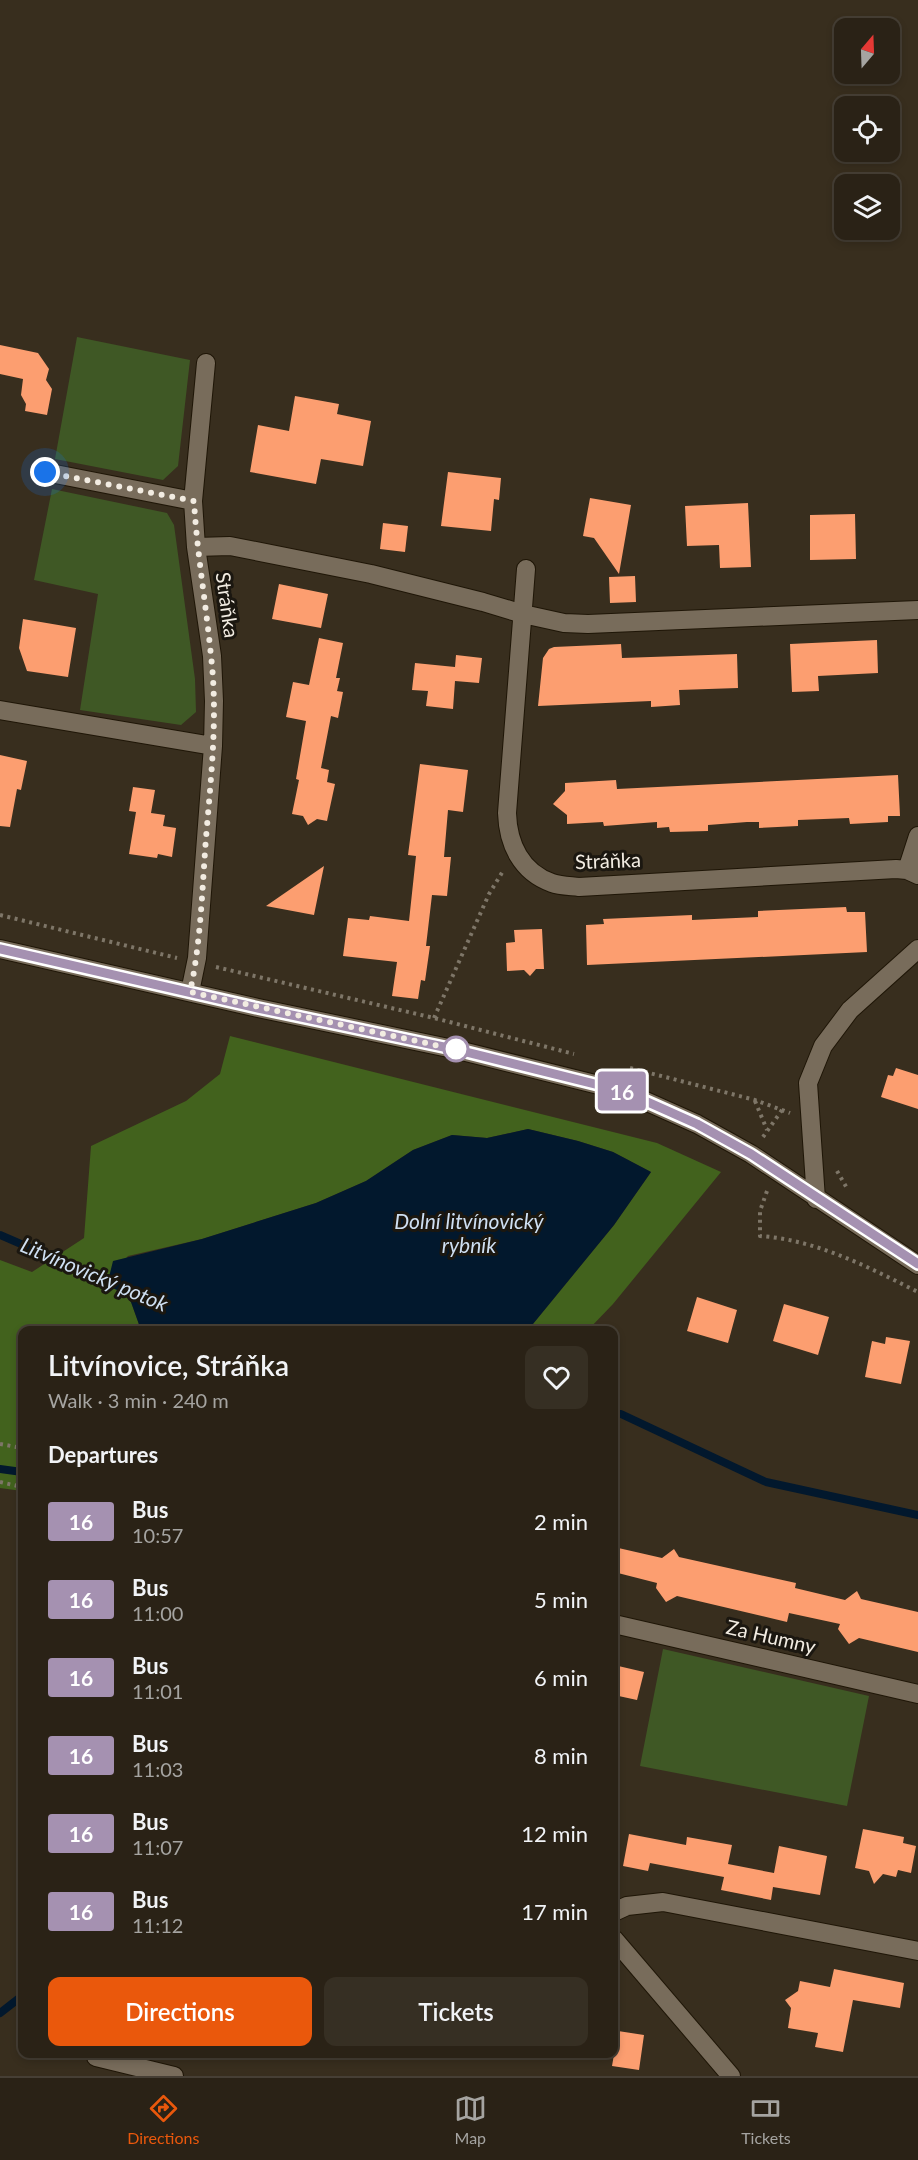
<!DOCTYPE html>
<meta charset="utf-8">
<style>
:root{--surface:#2a2216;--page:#362f23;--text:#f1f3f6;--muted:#a5a4a1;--line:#463f35;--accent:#ea580c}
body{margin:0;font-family:Lato,sans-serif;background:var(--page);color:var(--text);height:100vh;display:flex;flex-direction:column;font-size:22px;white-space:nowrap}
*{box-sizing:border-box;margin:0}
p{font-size:20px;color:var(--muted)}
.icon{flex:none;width:33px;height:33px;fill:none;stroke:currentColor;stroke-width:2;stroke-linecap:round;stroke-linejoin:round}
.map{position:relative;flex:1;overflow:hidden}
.side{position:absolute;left:18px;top:1326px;width:600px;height:732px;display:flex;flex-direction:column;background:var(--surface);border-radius:12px;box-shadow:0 3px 9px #0003,0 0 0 2px var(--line)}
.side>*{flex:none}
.badge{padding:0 12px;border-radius:4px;font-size:21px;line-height:39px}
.needle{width:39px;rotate:19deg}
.buttons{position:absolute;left:834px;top:18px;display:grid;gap:12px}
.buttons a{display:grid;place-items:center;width:66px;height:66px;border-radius:12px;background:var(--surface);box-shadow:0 3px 9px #0003,0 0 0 2px var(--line);font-size:30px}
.you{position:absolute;width:30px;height:30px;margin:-15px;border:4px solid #fff;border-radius:50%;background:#1a73e8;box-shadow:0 0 0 9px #1a73e833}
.map>.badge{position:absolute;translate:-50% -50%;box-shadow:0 0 0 3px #fff}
h2{padding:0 30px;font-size:22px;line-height:54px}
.round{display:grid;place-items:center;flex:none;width:63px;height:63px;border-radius:12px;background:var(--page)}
.headline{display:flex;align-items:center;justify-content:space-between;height:102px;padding:0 30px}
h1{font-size:28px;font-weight:600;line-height:45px}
.primary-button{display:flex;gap:12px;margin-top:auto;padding:12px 30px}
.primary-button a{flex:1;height:69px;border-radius:12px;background:var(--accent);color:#fff;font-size:24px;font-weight:600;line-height:69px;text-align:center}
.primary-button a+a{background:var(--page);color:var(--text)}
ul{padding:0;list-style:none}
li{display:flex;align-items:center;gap:18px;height:78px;padding:0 30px}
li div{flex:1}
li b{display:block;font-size:22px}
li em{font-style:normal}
li .badge{min-width:66px;font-weight:700;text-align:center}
.menu{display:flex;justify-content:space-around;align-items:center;height:84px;border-top:2px solid var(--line);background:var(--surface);font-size:16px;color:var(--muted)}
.menu a{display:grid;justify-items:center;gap:3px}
.menu .current{color:var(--accent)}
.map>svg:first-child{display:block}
.green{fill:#3f5825}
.forest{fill:#42621d}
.water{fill:#02182d}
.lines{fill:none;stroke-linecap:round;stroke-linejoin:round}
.stream{stroke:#02182d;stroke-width:8}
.building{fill:#fc9e70}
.minor-casing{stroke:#1f1607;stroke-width:20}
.path{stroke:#7e7668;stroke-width:4;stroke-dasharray:3 4.5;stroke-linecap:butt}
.minor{stroke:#786c5b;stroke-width:18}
.line-casing{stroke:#fff;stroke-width:14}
.line{stroke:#a591b1;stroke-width:9}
.walk{stroke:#f2ece2;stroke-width:6;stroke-dasharray:0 10.8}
.stop-dot{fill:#fff;stroke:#a591b1;stroke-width:3}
.labels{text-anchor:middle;stroke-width:6;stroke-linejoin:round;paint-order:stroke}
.street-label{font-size:20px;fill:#f2ece2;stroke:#1b1710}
.water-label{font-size:21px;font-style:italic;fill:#cedff2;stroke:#1b1710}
</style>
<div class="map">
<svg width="918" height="2076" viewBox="0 0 918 2076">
<rect width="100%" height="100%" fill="#382e1e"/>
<path class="green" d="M77,337L190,360L178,466L163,480L55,459Z
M52,489L167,513L174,525L195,679L196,712L181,725L80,710L98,594L34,580Z
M663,1649L869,1696L847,1806L640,1766Z"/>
<path class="forest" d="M230,1036L657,1143L721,1172L613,1304L588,1330H528L614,1225L651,1172L613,1152L578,1141L528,1129L487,1138L452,1135L413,1150L366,1181L316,1203L202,1239L128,1256L109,1277L131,1302L141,1330H22V1491L0,1488V1260L32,1272L84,1238L91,1146L186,1101L220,1074Z"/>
<path class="water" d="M528,1129L578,1141L613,1152L651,1172L614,1225L528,1330H141L131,1302L109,1277L113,1261L202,1239L316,1203L366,1181L413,1150L452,1135L487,1138Z"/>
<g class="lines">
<path class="stream" d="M0,1235L125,1289
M614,1414H621L766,1482L918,1515
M0,1469L22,1472
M0,2013L22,1996"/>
</g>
<path class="building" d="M0,345L38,353L49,369L46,380L52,389L47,415L25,411L26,404L21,395L23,379L0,374Z
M295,396L339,404L337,414L371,421L363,466L321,459L316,484L250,472L258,425L289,431Z
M448,472L501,478L499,500L494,499L491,531L441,526Z
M590,498L631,505L619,574L594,538L583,536Z
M748,503L751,567L720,568L719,545L687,546L685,506Z
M855,514L856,559L810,560V515Z
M383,523L408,526L405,552L380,549Z
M635,576L636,602L610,603L609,577Z
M279,584L328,594L321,628L272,619Z
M23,619L76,628L68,677L27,671L19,648Z
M319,638L343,643L336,678H340L337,691L343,692L338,718L331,716L321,768L329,770L327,782L335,784L327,821L317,819L308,825L303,816L292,814L299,780L296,779L306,721L286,717L293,682L309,685Z
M877,640L878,673L818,676L819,691L792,692L790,644Z
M621,644L622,658L737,654L738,688L679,690L680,705L651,707V701L538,706L543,658L549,649L554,647Z
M456,655L482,658L479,683L455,681L453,709L426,706L428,691L412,690L415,663L455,667Z
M0,755L27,761L21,790L17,789L10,827L0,826Z
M420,764L468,770L463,812L448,810L444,857H451L447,896L432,895L426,946H430L425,981L421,980L418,999L392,996L397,962L343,956L348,918L369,920L370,916L409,921L416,856L408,855Z
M898,775L900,816H888V822L850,824L849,818L798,820V826L759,828V822H747L708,825V831L670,832L669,827L657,828V822L604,826L603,822L567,824V815L553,804L565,791V783L616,780L617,789Z
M133,787L155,790L151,813L165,815L163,826L176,828L172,857L158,854L157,858L129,854L136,812L129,811Z
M324,866L314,915L266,906Z
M846,907L847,912H865L867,952L587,965L586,925L604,924L603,919L692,915V920L758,917V911Z
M542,929L544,969H536L530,976L524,970L507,971L506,943L515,942L514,930Z
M896,1068L918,1075V1109L881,1097L888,1075L893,1076Z
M697,1297L737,1310L728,1343L687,1331Z
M784,1304L829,1317L818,1355L773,1341Z
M886,1337L910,1341L901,1384L865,1377L872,1341L885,1344Z
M614,1547L662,1558L674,1549L679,1557L796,1583L795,1588L845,1600L857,1591L861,1599L918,1612V1652L859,1638L849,1644L838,1629L840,1624L789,1613L787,1622L677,1596L666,1602L656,1588L657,1583L614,1572Z
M614,1665L644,1672L637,1700L614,1695Z
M863,1829L904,1837L903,1843L916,1846L911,1873L898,1870L896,1877L883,1874L874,1884L869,1871L855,1868Z
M629,1834L686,1845L687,1837L732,1845L728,1864L774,1873L779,1846L827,1856L820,1895L773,1887L771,1900L721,1890L724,1877L650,1863L648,1871L623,1866Z
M834,1969L904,1983L900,2008L853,2000L843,2052L815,2047L818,2033L788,2028L791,2008L785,2000L798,1991L800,1981L830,1987Z
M618,2031L644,2035L639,2070L612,2066Z"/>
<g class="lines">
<g class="minor-casing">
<path id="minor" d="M45,472L193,501
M196,547L230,546L371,574L483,602L523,614L564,623L588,624L918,610
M526,569L507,813C508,844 521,872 552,883C560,886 571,886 579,887L896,869L907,870L918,875
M0,710L213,746
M907,870L918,836
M0,949L258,1008L458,1050L623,1091L697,1124L751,1154L918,1265
M190,992L197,958L213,746L214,701L212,656L196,547L193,501L206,363
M816,1199L808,1083L823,1046L850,1010L918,949
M614,1624L918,1694
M614,1912L627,1906L663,1902L918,1951
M614,1939L731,2076
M96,2057L174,2076"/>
</g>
<path class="path" d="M0,915L177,958
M216,967L434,1018L574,1054
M434,1018L489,894L503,871
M630,1068L755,1100L790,1113
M755,1101L767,1130
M763,1137L782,1110
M837,1171L848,1190
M767,1191L760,1211V1236C817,1240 868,1267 918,1292
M0,1444L22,1448
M0,1482L22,1487"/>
<use href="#minor" class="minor"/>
</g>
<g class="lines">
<g class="line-casing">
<path id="line" d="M0,949L258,1008L458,1050L623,1091L697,1124L751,1154L918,1264"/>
</g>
<use href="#line" class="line"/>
<path class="walk" d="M45,472L194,501C197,553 206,604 211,656C218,716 211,777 206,838C202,890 201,942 190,992L458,1050L456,1049"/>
</g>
<circle class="stop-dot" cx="456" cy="1049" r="12"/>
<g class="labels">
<g class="street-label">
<text transform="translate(227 605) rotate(82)" y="7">Stráňka</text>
<text transform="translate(608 861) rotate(-2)" y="7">Stráňka</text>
<text transform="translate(771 1637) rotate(13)" y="7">Za Humny</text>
</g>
<g class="water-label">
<text x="469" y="1229">Dolní litvínovický<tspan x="469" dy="24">rybník</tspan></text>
<text transform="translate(94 1275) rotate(23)" y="7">Litvínovický potok</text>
</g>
</g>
</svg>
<div class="buttons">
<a><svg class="needle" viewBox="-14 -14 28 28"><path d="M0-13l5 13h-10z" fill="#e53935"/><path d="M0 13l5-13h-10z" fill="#a5a4a1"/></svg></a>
<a><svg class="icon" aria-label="locate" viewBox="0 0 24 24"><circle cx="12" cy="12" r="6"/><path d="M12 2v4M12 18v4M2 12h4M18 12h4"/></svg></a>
<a><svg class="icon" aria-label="layers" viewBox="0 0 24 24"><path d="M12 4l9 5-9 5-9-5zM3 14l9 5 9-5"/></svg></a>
</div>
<div class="you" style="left:45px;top:472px"></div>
<b class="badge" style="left:622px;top:1091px;background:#a591b1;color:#fff">16</b>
<section class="side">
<div class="headline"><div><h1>Litvínovice, Stráňka</h1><p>Walk · 3 min · 240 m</p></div><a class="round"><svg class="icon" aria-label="heart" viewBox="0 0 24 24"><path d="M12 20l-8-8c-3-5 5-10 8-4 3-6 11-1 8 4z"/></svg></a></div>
<h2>Departures</h2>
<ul>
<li><span class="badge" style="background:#a591b1;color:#fff">16</span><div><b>Bus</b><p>10:57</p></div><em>2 min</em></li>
<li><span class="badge" style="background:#a591b1;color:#fff">16</span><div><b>Bus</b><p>11:00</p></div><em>5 min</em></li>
<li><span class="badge" style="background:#a591b1;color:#fff">16</span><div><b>Bus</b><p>11:01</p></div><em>6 min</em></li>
<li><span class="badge" style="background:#a591b1;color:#fff">16</span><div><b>Bus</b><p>11:03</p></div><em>8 min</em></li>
<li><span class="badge" style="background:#a591b1;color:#fff">16</span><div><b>Bus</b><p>11:07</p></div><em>12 min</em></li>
<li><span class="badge" style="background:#a591b1;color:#fff">16</span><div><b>Bus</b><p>11:12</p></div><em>17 min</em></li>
</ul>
<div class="primary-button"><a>Directions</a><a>Tickets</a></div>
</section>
</div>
<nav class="menu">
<a class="current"><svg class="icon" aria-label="directions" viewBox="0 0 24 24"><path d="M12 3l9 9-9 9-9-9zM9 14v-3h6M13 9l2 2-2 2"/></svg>Directions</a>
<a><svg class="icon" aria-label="map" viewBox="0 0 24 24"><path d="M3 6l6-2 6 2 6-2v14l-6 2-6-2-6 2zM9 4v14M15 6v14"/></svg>Map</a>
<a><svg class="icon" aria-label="tickets" viewBox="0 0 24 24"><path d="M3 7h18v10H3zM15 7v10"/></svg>Tickets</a>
</nav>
